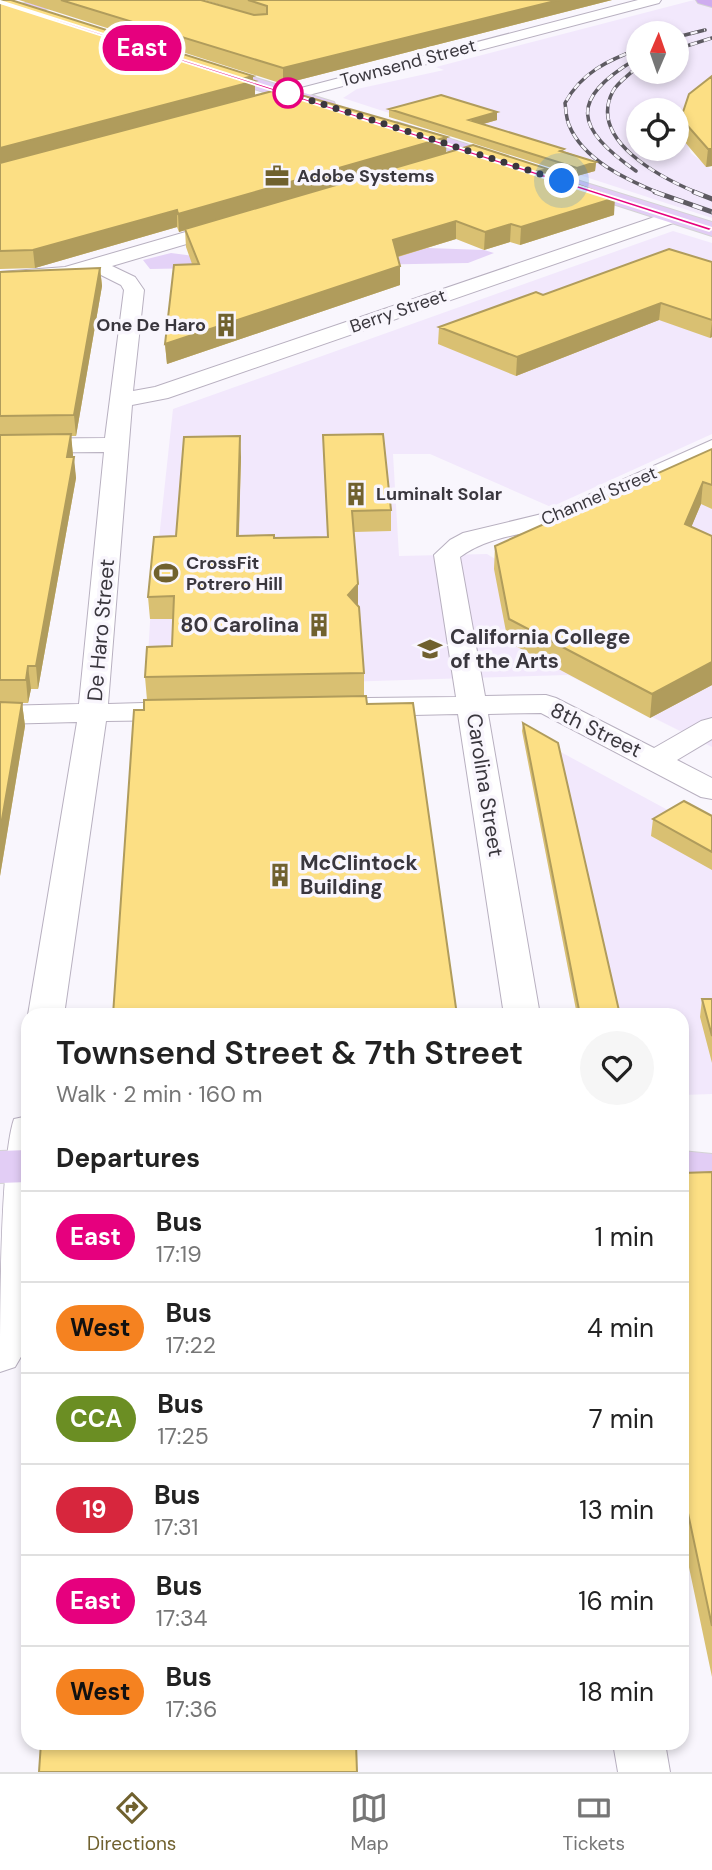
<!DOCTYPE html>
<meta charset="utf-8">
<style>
:root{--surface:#fff;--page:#f6f6f6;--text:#222;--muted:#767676;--line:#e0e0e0;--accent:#70612e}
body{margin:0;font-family:"DM Sans",sans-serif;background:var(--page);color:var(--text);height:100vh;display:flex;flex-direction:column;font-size:26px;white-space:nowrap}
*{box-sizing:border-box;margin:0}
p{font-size:23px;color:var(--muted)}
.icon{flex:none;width:38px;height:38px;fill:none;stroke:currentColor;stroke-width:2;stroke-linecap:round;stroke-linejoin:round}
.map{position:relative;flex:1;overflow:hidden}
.panel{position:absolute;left:21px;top:1008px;width:668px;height:742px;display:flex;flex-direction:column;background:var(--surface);border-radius:21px;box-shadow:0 4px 10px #0003}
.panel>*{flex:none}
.badge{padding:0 14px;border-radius:23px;font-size:24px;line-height:46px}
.needle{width:46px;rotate:2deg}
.fabs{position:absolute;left:626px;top:21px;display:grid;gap:14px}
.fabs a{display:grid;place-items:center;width:63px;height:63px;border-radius:50%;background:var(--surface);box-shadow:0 4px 10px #0003;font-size:35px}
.you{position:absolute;width:35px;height:35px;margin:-18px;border:5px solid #fff;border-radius:50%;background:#1a73e8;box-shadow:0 0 0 10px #1a73e833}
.map>.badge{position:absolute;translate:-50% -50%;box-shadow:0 0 0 4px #fff}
h2{padding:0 35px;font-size:26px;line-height:63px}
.round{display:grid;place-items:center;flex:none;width:74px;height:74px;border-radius:37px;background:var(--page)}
.overview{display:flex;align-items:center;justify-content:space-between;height:119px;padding:0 35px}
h1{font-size:33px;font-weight:600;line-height:52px}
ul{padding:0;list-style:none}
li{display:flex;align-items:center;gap:21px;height:91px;padding:0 35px;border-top:2px solid var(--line)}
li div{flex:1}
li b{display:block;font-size:26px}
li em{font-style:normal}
li .badge{min-width:77px;font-weight:700;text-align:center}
.menu{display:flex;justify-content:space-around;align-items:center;height:98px;border-top:2px solid var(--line);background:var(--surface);font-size:19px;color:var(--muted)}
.menu a{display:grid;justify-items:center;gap:4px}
.menu .active{color:var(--accent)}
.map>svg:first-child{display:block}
.built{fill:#f2e8fc;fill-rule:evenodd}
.green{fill:#e4d2f7}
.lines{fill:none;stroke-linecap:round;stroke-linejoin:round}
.minor-casing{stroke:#b8b0c0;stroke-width:2}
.major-casing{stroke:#d4d3d5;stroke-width:2}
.highway-casing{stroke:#d4d3d5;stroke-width:2}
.minor{fill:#fff;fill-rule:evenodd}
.major{fill:#e2cdf5;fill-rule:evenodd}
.highway{fill:#ceacef;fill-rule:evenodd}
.rail-far1-casing{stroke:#5e5b62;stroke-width:3.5}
.rail-casing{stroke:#5e5b62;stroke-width:5}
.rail-far1{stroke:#f9f6fd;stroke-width:2.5;stroke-dasharray:7;stroke-linecap:butt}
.rail{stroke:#f9f6fd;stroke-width:3.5;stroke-dasharray:10;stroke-linecap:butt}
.wall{fill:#d9c072}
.shaded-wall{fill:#b09c5c}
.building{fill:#fcdf84;stroke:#b09c5c;stroke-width:2}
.line{fill:#e6007e;stroke:#fff;stroke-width:2}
.walk{stroke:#3a373e;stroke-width:7;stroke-dasharray:0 12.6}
.stop-dot{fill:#fff;stroke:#e6007e;stroke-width:3.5}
.labels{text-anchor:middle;stroke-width:7;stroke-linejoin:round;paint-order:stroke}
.far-street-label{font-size:18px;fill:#3a373e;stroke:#f9f6fd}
.far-poi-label{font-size:18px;font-weight:bold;fill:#3a373e;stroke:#f9f6fd;text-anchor:start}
.poi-label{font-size:21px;font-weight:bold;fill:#3a373e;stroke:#f9f6fd;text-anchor:start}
.street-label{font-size:21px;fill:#3a373e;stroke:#f9f6fd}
</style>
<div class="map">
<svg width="712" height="1772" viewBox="0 0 712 1772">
<rect width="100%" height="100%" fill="#f9f6fd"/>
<path class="built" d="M694,0H712V91L682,120L681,131L691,153L712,170V218L343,98L357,89L444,70L436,67ZM639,33H677V72H639ZM639,110H677V149H639Z
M673,231L712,243V434L551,507L430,454H393L399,556L487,554L507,566L712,471V747L568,675L146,688L150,622L173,409Z
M522,731L712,834V1094L683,1095L682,1015H577Z"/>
<path class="green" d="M428,248L484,250L494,253L468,263L150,269L143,260L171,253L194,256Z"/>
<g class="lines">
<g class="minor-casing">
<path id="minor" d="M638,0H661L659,3L263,107L257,109L249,104L251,101Z
M672,211L679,213L681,217L679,221L168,398L132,405L108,704L178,702L188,705L193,711L188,717L178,720L106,721L64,1015H28L77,722L0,724V706L79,704L104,452L0,453V439L105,438L124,290L121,285L93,271L66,279L0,284V272L65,267L220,222H234L236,226L234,230L112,266L135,277L144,290L133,391L155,387Z
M712,440V456C665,479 618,505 568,522C532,535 492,533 460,557L485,696L546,695L556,698L654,748L701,721L712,718V739L677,760L712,778V799L701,797L541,713L488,714L540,1015H504L458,714L368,716L358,713L353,707L358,701L368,698L456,697L434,555L450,540L463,533L550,512Z
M28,1116V1314L22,1355L15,1367L0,1372C0,1318 0,1160 14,1119Z
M613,1743H665L670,1772H618Z"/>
</g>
<g class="major-casing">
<path id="major" d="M41,0H73L65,5L0,18V8Z
M204,62L334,102L336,106L327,112L320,110L198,71L195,67L198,63Z
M397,122L517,160L520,164L517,168L510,170L390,132L387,128Z
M564,176L712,222V236L557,186L554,182L557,178Z
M28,1150V1182L0,1183V1151Z
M682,1151L712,1154V1186L682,1183Z"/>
</g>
<g class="highway-casing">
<path id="highway" d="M696,0H712V7L698,3Z"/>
</g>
<use href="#minor" class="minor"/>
<use href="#major" class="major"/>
<use href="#highway" class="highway"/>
<g class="rail-far1-casing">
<path id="rail-far1" d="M677,37L705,30
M639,49C608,60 581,73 565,103C566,110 566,118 569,125C583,160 627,180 659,193
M677,49L712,38
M636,59C568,100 575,128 636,171
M636,68C629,75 617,83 613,91C587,140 661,178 698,193"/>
</g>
<g class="rail-casing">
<path id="rail" d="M655,192L712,212
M694,192L712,199"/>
</g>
<use href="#rail-far1" class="rail-far1"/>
<use href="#rail" class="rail"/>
</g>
<path class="wall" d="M0,0L255,81V95L446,153L548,169L547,174L614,215L520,245L510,242L484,250L456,239L398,257L400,285L167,364L165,344L192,264L186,247L185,230L179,232L177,227L35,268L0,269Z
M19,0H201L254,15L204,0H612L283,84Z
M712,76V166L706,167L684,141L681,129L683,112Z
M389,109L497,112V120L483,124L596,162L595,171L577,176L389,117Z
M712,262V337L710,338L659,320L516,376L438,344L439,327L543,295Z
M100,268L102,286L76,436H71L73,457L76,478L38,689H31L28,703H22L25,726L0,876V272Z
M323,435L391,510V531L354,532L358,605L364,673V696L144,710L147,700L145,677L172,646L173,619H150L148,597L176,536L241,457L239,535L274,538L328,537Z
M712,449V509L701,504L691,527L712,536V685L650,718L508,642L494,569L495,546Z
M523,723L620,1015H577L522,731Z
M712,816V870L651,836L653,819Z
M702,999H712V1063L700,1017Z
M712,1172V1677L682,1534V1173Z"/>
<path class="shaded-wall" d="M559,0H612L283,84V68Z
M253,76V81H255V96L0,165V148Z
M497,112V120L469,128V120Z
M447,137L446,153L179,232L178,214Z
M708,149H712V166L706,167Z
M596,162L595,171L577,176V168Z
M548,169L547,186L539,171Z
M615,198L614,215L520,245L521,227Z
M177,210V227L35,268L33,250Z
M456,221V239L393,258V240Z
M511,224L510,242L484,250L485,232Z
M400,266V285L167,364L165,344Z
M100,268L102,286L76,436L74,415Z
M661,303L659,320L516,376L517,357Z
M712,320V337L710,338Z
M71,434L73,455L69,478L67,457Z
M240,436L241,457L238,557L237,536Z
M74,457L76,478L38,689L36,666Z
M703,482L701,504L683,547L685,524Z
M358,584V606L348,595Z
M712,662V685L650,718L652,694Z
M28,666L31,689L28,703L26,680Z
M22,703L25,726L0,876V831Z"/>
<path class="building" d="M0,0H11L253,76L245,78L255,81L0,148Z
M61,0H201L254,15L267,14V6L248,0H559L283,68Z
M712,76V149H708L686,124L683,112L689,94Z
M280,89L447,137L178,214L177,210L33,250L0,251V163Z
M441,95L497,112L469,120L564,149L560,151L596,162L577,168L389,109Z
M473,145L548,169L539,171L615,198L521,227L511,224L485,232L456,221L393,240L400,266L165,344L174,265L199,264L185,229Z
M669,249L712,262V320L661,303L517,357L439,327L536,292L543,295Z
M100,268L74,415L0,416V272Z
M71,434L67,457H74L36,666H28L26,680H0V435Z
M383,434L391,510L352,511L358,584L348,595L359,607L364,673L145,677L147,647L172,646L174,596L148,597L154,537L176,536L184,437L240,436L237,536L274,535V538L328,537L323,435Z
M712,449V485L703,482L685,524L712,536V662L652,694L509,619L495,546Z
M366,696L367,704L413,703L457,1015H113L134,710H144V700Z
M0,702L22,703L0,831Z
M523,723L558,743L620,1015H580Z
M684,801L712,816V852L653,819Z
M702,999H712V1036Z
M712,1172V1626L682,1485V1173Z
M41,1743H356L357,1772H39Z"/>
<path class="line" d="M0,1L712,228V229L709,231L0,3Z"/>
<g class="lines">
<path class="walk" d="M288,93L562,181"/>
</g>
<defs>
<g id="office-bare" transform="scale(1.89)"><path d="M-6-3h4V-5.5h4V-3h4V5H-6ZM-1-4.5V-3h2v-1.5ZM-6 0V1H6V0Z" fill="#70612e" stroke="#f9f6fd" stroke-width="2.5" paint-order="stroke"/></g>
<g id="building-bare" transform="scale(1.89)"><path d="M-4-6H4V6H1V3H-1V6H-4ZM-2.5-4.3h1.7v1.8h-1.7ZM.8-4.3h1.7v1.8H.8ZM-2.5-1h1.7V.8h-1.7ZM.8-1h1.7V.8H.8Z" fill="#70612e" stroke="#f9f6fd" stroke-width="2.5" paint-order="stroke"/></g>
<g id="stadium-bare" transform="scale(1.89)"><path d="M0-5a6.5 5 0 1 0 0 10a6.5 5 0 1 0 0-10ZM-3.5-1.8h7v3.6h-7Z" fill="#70612e" stroke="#f9f6fd" stroke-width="2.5" paint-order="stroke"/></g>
<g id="university-bare" transform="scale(1.89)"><path d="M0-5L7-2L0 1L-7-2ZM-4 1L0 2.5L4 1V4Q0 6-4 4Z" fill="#70612e" stroke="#f9f6fd" stroke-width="2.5" paint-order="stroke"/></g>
</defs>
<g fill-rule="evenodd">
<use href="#office-bare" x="277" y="176"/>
<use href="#building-bare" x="226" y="325"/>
<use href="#building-bare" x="356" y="494"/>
<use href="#stadium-bare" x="166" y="573"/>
<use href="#building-bare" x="319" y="625"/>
<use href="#university-bare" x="430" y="649"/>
<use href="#building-bare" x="280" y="875"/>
</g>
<circle class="stop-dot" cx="288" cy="93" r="14"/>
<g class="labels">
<g class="far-street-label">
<text transform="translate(408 63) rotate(-15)" y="6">Townsend Street</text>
<text transform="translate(398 311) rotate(-19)" y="6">Berry Street</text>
<text transform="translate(599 496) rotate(-23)" y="6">Channel Street</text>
</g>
<g class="far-poi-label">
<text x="297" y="182">Adobe Systems</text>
<text x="206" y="331" text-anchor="end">One De Haro</text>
<text x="376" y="500">Luminalt Solar</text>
<text x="186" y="569">CrossFit<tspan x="186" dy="21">Potrero Hill</tspan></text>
</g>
<g class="poi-label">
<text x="299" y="632" text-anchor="end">80 Carolina</text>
<text x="450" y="644">California College<tspan x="450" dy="24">of the Arts</tspan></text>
<text x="300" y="870">McClintock<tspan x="300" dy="24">Building</tspan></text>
</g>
<g class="street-label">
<text transform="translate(101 630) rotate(-85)" y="7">De Haro Street</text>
<text transform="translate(596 730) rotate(26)" y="7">8th Street</text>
<text transform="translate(485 785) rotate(81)" y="7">Carolina Street</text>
</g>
</g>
</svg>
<div class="fabs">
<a><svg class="needle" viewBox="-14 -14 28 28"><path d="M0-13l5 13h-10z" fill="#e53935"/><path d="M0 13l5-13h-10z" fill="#767676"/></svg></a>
<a><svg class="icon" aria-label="locate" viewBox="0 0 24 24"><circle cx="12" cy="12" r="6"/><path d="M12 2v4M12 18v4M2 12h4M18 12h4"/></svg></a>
</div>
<div class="you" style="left:562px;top:181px"></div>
<b class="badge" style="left:142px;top:48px;background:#e6007e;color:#fff">East</b>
<section class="panel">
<div class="overview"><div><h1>Townsend Street &amp; 7th Street</h1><p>Walk · 2 min · 160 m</p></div><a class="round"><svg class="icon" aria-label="heart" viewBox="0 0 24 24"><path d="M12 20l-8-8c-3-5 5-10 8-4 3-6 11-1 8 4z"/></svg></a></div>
<h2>Departures</h2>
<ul>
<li><span class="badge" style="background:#e6007e;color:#fff">East</span><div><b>Bus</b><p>17:19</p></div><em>1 min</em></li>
<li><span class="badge" style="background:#f58220;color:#111">West</span><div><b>Bus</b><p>17:22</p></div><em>4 min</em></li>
<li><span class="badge" style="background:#6b8e23;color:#fff">CCA</span><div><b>Bus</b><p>17:25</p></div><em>7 min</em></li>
<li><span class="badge" style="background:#d7263d;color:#fff">19</span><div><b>Bus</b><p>17:31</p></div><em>13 min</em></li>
<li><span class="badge" style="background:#e6007e;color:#fff">East</span><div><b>Bus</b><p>17:34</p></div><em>16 min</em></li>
<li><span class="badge" style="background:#f58220;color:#111">West</span><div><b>Bus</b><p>17:36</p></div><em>18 min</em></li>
</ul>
</section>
</div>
<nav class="menu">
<a class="active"><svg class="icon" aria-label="directions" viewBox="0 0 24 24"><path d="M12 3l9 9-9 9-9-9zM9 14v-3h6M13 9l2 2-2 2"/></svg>Directions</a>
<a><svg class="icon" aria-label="map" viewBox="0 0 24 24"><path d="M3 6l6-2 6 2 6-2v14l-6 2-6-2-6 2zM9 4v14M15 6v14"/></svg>Map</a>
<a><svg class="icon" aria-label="tickets" viewBox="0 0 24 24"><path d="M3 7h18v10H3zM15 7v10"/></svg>Tickets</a>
</nav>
